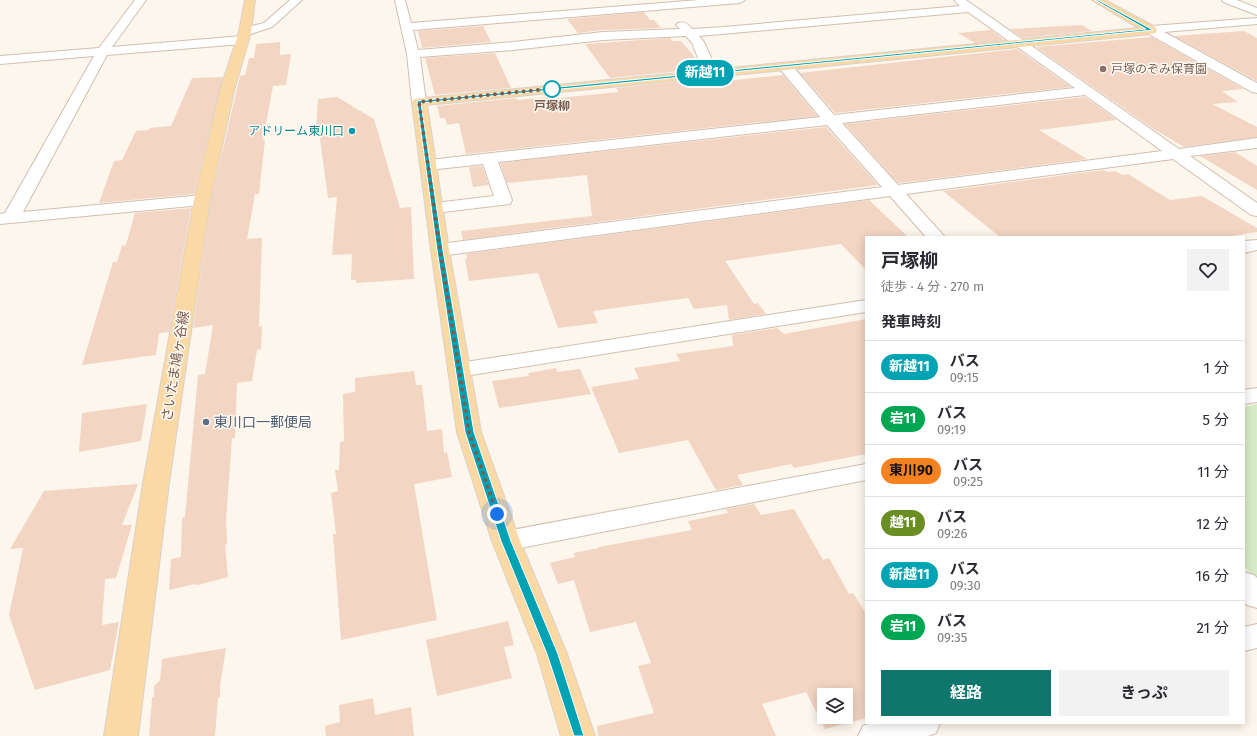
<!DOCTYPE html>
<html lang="ja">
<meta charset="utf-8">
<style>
:root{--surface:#fff;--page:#f2f2f3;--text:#2b2b33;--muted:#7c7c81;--line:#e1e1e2;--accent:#0f766e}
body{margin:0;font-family:"Fira Sans","Noto Sans JP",sans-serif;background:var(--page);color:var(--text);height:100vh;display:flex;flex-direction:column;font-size:15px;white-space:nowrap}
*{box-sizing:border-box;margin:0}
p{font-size:13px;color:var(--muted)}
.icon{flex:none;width:22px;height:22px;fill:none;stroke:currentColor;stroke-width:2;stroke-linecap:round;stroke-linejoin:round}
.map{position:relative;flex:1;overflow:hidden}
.drawer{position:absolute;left:865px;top:236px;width:380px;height:488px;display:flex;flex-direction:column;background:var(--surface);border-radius:0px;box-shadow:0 2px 10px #0003}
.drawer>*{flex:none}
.badge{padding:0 8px;border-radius:13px;font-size:14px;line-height:26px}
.fabs{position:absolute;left:817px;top:688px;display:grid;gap:8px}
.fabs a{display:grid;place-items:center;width:36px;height:36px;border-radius:0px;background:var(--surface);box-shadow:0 2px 10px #0003;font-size:20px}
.you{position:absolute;width:20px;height:20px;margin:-10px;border:3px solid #fff;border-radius:50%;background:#1a73e8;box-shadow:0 0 0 6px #1a73e833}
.map>.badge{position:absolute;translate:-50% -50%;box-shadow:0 0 0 2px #fff}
h2{padding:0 16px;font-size:15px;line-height:36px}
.round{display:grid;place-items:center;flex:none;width:42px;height:42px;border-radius:0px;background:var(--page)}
.summary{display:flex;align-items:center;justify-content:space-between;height:68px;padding:0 16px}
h1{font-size:19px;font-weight:700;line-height:30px}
.action{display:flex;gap:8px;margin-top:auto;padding:8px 16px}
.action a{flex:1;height:46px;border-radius:0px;background:var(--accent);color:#fff;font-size:16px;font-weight:700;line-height:46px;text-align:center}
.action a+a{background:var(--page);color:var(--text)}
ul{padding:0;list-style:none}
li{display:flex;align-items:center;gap:12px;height:52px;padding:0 16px;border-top:1px solid var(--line)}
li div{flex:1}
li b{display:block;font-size:15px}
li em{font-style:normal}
li .badge{min-width:44px;font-weight:700;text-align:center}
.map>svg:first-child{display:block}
.green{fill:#d8ecc9}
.building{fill:#f3d5c3;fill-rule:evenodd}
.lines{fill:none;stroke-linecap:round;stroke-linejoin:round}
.minor-casing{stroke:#d1beb0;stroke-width:2}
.major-casing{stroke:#dad1cd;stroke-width:2}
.minor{fill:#fff;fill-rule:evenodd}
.major{fill:#fbd9a5;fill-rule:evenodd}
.line{fill:#00a3b4;stroke:#fff}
.walk{stroke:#7a5c4d;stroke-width:4;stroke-dasharray:0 7.2}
.education-dot{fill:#8d6e63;stroke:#fffaf3;stroke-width:1.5}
.stop-dot{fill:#fff;stroke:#00a3b4;stroke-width:2}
.culture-dot{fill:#0f9aa8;stroke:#fffaf3;stroke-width:1.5}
.service-dot{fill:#5c6f8a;stroke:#fffaf3;stroke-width:1.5}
.labels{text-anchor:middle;stroke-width:3;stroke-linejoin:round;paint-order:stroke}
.far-education-label{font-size:12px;fill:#785e54;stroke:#fffaf3;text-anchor:start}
.far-stop-label{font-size:12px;font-weight:bold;fill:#7a5c4d;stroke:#fffaf3}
.far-culture-label{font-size:12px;fill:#0d838f;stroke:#fffaf3;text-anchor:end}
.street-label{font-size:14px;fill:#7a5c4d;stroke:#fffaf3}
.service-label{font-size:14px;fill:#4e5e75;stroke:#fffaf3;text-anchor:start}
</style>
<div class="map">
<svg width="1257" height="736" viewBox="0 0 1257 736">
<rect width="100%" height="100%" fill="#fdf6ec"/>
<path class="green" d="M1257,404V580L1244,566V407Z"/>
<path class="building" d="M644,12L650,20H654L661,28L603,30L578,33L567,19Z
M1082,25L1092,31L1023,38L1010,29Z
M483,26L491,42L422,48L418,31Z
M991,30L1004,40L975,43L958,33Z
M1244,31L1257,38V81L1174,36Z
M1152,37L1244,89L1222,91L1238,102L1212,104L1257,127V137L1184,147L1152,128L1036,47Z
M670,38L672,41H681L697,60L701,69L610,78L585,44Z
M280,42V55L291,54L286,85L273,86L263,140H265L259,194H255L247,239L262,238L259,327L262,326L261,349L257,350L252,381L237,383L235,438H232L226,520L227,544L225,545L228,577L198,585L195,584L169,590L171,559L181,557L182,518L185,517L198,375L205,374L213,325L193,328L211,200L240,76L245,75L249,58H254L256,44Z
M1017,49L1071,87L835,113L800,73Z
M495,53L511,88L435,95L425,58Z
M783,75L817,116L466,154L459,123L447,125L445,118H440L437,106L516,98L517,100L548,97L549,99L619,92L616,88L713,78L715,82Z
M223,77L194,194L99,203L114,161L122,160L136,131L149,130L150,128L171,126L192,78Z
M337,97L374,119L400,208L411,207L414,279L356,283V280H351L352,254L332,255L337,197L328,198L319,132L316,130L318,99Z
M1085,97L1117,120L1039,130L1087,159L925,180L898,183L845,124Z
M826,127L878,185L463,240L461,231L592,216L587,175L507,183L500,163Z
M1235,152L1257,166V190L1200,156Z
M482,166L489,185L473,187L469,167Z
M1104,170L1108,172L1115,171L1122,175L1128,174L1170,200L1202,196L1257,228V232L1225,237H1000L943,191Z
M869,200L908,237H866V270L841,244L725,261L754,304L758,303L766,314L729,320L727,305L694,309L688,298L593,311L598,323L558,328L538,273L469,281L465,259H467L466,254Z
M191,208L169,332L159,333L156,355L82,365L113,262H117L122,246L126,245L135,213Z
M866,319V454L794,468L791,464L737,475L743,485L716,490L688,440L619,453L591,387L639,379L634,368L680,361L676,354L733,346L732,335L777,328L784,334Z
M556,368L557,372L580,369L591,394L499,408L492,381L529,376L528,373Z
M414,371L416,385H422L427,431L442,429L444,453L447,452L452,477L414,484L437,620L341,640L333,534H336L331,493L338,491L335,470H339L340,442L344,441L343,394L355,392V378Z
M147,404L141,441L79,452L82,413Z
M138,484L122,525H132L116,578L105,579L102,625L119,622L110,670L35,690L9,615L23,548L10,549L44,491Z
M754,504L761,515L794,509L823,560L829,558L849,594L853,593L866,614V718L825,729L806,692L762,704L776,736H598L597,726L654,713L638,666L651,663L636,622L590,632L574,580L558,584L550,563L575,557L574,553L599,548V547L692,530L688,521L728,513L726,509ZM824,695H846V717H824Z
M508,621L514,645L504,647L512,678L437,696L426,640Z
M226,648L220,686V697L218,698L215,736H149L152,698L154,696V686L160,680L162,659Z
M373,698L375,715L411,707L414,736H326L325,726L340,722L339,705Z"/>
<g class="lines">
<g class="minor-casing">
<path id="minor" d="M135,0H146L112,47L242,36L246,37L248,40L246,43L242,44L107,55L23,212L202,195L208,196L210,200L208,204L202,205L0,224V214L5,213L94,56L0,64V56L99,48Z
M290,0H302L272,27L245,36L241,35L239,32L241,29L264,23Z
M395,0H405L411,23L699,0H745L740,3L413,30L418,50L513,42L603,32L680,29L676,25L678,23C685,21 687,24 692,29L724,27L960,6L954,0H966L1179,149L1257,138V148L1190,156L1257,203V216L1251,215L1173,159L906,194L945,237H926L890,196L440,256L433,254L431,250L433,246L440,244L882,187L827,125L498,162L512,200L510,204L435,213L429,212L426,208L429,204L435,203L494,196L483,164L429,170L423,168L421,165L423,162L429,160L820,117L780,69L779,66L780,63H790L834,115L1075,88L968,12L699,36L704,42L718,73L716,76H706L704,73L692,43L686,36L603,40L513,50L420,57L426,102L424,105L419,106L414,105L412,102L407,54ZM1085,95L1162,151L898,185L842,123Z
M1222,0H1237L1257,8V15L1223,2Z
M1257,18V24L1164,32L1257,83V93L1252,92L1147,33L1145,30L1147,27L1151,26Z
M1257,240V250L1244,253V241Z
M866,300V312L459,377L451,375L448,370L451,365L459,363Z
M1257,388V402L1244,404V390Z
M866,464V480L506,551L496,548L492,541L496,534L506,531Z
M1244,572L1254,575L1257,578V608L1247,605L1244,602Z
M1257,624V648L1244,651V627Z
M871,723H940L936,733L928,736H858L863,726Z"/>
</g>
<g class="major-casing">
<path id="major" d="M245,0H255L251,32L235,87L210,200L169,483L138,736H104L143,483L194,200L221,87L239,32Z
M1092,0H1105L1155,27L1157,30L1155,33L1151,34L427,105L449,250L481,432L520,541L567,654L595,736H561L537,654L492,541L457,432L431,250L412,102L414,99L1138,28Z"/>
</g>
<use href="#minor" class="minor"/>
<use href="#major" class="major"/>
</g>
<path class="line" d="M1095,0H1098L1153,30L421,103L443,250L474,432L511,541L558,654L584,736H574L547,654L501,541L465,432L437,250L417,101L1146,29Z"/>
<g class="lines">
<path class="walk" d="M497,514L469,432L440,250L419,102L557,88L552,89"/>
</g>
<circle class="education-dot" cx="1103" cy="69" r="4"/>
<circle class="stop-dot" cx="552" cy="89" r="8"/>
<circle class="culture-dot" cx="352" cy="131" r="4"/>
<circle class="service-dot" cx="206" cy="422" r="4"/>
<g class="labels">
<g class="far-education-label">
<text x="1111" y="73">戸塚のぞみ保育園</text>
</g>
<g class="far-stop-label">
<text x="552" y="110">戸塚柳</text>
</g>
<g class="far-culture-label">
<text x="344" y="135">アドリーム東川口</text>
</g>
<g class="street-label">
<text transform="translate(175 366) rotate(-81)" y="5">さいたま鳩ヶ谷線</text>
</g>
<g class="service-label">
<text x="214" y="427">東川口一郵便局</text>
</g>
</g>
</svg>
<div class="fabs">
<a><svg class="icon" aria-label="layers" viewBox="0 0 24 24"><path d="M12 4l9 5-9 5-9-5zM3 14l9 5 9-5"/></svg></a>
</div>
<div class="you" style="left:497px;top:514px"></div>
<b class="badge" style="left:705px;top:73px;background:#00a3b4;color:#fff">新越11</b>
<section class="drawer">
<div class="summary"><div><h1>戸塚柳</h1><p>徒歩 · 4 分 · 270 m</p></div><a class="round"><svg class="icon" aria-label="heart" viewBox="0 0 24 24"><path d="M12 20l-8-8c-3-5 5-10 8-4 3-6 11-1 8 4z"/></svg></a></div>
<h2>発車時刻</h2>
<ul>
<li><span class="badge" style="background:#00a3b4;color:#fff">新越11</span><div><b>バス</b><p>09:15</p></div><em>1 分</em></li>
<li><span class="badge" style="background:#00a651;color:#fff">岩11</span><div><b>バス</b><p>09:19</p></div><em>5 分</em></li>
<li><span class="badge" style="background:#f58220;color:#111">東川90</span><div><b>バス</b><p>09:25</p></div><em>11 分</em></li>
<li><span class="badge" style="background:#6b8e23;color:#fff">越11</span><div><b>バス</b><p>09:26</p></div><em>12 分</em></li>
<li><span class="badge" style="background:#00a3b4;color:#fff">新越11</span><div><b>バス</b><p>09:30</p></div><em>16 分</em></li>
<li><span class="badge" style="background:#00a651;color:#fff">岩11</span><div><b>バス</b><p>09:35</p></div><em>21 分</em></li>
</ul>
<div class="action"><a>経路</a><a>きっぷ</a></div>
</section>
</div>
